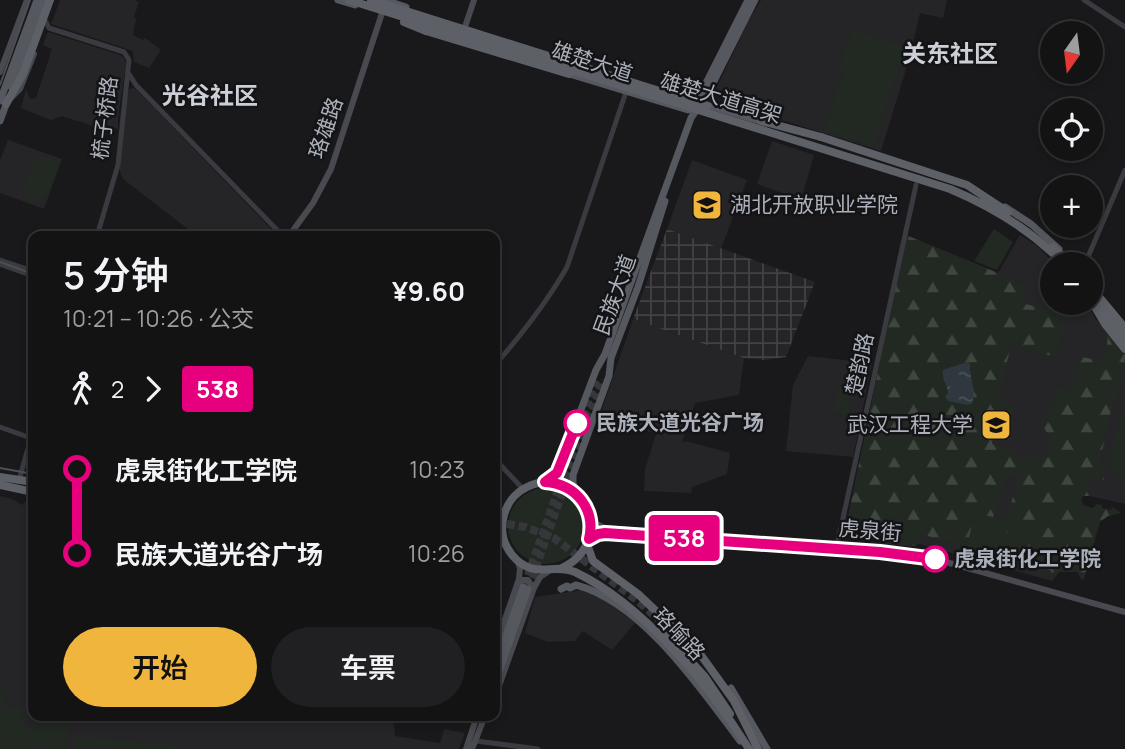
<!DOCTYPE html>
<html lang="zh">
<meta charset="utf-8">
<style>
:root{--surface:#131314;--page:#202022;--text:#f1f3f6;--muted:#9d9ea0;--line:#323234;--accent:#f0b53c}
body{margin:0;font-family:Manrope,"Noto Sans SC",sans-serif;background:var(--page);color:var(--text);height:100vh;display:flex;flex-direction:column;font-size:26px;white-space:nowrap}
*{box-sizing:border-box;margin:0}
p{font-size:23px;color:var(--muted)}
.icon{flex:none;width:38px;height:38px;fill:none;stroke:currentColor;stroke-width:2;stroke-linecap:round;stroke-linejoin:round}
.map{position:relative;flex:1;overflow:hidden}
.panel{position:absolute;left:28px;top:231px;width:472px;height:490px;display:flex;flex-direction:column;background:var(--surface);border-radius:14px;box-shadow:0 4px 10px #0003,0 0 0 2px var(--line)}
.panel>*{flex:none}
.badge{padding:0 14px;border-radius:5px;font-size:24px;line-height:46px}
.needle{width:46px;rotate:194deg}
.buttons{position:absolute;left:1040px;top:21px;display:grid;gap:14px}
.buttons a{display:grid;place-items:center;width:63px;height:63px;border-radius:50%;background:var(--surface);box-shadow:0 4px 10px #0003,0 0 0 2px var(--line);font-size:35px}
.map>.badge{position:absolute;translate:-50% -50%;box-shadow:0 0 0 4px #fff}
.legs{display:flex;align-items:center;gap:10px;height:77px;padding:0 35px;font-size:23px}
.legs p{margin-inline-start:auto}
.head{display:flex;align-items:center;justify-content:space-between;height:119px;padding:0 35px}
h1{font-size:38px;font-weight:600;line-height:52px}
.action{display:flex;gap:14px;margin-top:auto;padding:14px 35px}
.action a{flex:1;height:80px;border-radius:42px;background:var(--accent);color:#111;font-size:28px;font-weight:600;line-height:80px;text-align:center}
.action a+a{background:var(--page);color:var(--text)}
ul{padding:0 35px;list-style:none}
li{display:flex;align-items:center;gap:24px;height:84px;font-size:26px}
li i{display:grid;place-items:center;width:10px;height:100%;margin:0 9px;background:currentColor}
li i::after{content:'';width:18px;height:18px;margin:-9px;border:5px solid;border-radius:50%;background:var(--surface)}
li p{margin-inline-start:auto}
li:first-child i{background:linear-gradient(#0000 50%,currentColor 0)}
li:last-child i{background:linear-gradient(currentColor 50%,#0000 0)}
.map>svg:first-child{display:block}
.built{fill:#252528}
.industrial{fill:url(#industrial-grid)}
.green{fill:#212922}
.forest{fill:url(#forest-firs)}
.water{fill:url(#water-ripples)}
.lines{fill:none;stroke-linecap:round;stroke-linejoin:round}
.primary-tunnel{stroke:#36373b;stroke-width:7;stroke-dasharray:7 3.5;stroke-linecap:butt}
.trunk-tunnel{stroke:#36373b;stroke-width:8;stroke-dasharray:8 4;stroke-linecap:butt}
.tertiary{stroke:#3a3b40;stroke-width:5}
.secondary{stroke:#484a50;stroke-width:6}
.primary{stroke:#56585f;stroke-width:7}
.trunk{stroke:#5e6068;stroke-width:8}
.tram{stroke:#4d4f55;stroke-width:2}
.trunk-bridge{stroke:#5e6068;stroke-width:8}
.line-1-casing{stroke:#fff;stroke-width:16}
.line-1{stroke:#e6007e;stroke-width:10}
.stop-1-dot{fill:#fff;stroke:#e6007e;stroke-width:3.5}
.labels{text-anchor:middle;stroke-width:5;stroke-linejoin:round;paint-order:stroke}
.street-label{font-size:21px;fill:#abb0ba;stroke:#141416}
.poi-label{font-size:21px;fill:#abb0ba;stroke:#141416;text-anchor:start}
.stop-label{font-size:21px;font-weight:bold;fill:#abb0ba;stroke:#141416;text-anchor:start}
.quarter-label{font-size:24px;font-weight:bold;fill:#cccfd6;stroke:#141416}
</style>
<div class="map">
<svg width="1125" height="749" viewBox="0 0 1125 749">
<defs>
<pattern id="industrial-grid" width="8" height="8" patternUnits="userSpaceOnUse" patternTransform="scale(1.75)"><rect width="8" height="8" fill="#252528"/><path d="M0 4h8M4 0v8" fill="none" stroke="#424245"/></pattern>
<pattern id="forest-firs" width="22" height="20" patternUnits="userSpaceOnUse" patternTransform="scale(1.75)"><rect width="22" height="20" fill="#212922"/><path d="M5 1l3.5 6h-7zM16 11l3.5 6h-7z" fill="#3f4640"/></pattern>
<pattern id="water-ripples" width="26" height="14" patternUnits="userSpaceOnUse" patternTransform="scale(1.75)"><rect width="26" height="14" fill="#2f383f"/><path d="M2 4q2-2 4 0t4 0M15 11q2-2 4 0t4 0" fill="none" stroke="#4a5259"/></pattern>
</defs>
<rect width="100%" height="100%" fill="#19191b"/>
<path class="built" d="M60,0H134L139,2L134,17L136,19L133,35L143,40L145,38L161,50L149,68L134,62L133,51L51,24Z
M761,0H947L943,18L920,13L909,60L881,151L728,103L715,91L748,22Z
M48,32L120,55L124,58L126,64L118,118V129L93,126L62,116L51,120L21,108L26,89L30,99L36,98L52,49L43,45Z
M132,88L136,89L278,236H197L123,179L119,169L128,90Z
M8,140L62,159L44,209L0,193V160Z
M772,141L814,155L801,200L757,184Z
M692,160L747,180L721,249L667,229Z
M906,235L998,273L1020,235L1036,245L1055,264H1052V303H1088L1095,318L1125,355V504L1080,494L1052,581L919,544L915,546L879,544L880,534L846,527Z
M633,319L744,358L739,395L695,403L682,443L686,441L730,453L727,474L692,487L691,493L644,491L645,469L656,434L600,415Z
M808,356L872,363L853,457L786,451L793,385Z
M0,496L12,499L22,505L25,502L33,503V716H385L393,717L395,736L440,743L444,729L465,733L459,749H0Z
M684,515L722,518L721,532L683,528Z
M590,589L635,623L612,650L583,631L575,641L548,642L525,633L535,597Z"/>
<path class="industrial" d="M667,229L815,282L786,357L766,360L744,358L633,319Z"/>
<path class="green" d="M852,29L906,47L873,147L824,131L839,82H843L846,70L840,67Z
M43,156L50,158L54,162L56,159L60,160C54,174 47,213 26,198C22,186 31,161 43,156Z
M994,229L1013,242L997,270L974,261Z
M838,384L855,388L848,416L832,412Z
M1125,408V479C1119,478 1114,476 1111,470C1106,460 1119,417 1125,408Z
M508 526a38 38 0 1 1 76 0a38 38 0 1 1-76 0Z
M975,513L1029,526L1020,562L967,546Z
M0,690L5,691L4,707L26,709L24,727L38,729L39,721L68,725L66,749H43L45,747L38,743L39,749H0Z
M74,736L180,745L179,749H73Z"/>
<path class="forest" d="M906,235L998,273L1000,276L1025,286L1021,303L1066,314L1056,357L1011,345L998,400L1014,404L1010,421L1001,435H995L992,444L1015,452L1014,458L1021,459L1024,455L1041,459L1048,457L1050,449L1047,445L1049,436L1044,428L1050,403L1059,404L1061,396L1053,390L1054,387L1070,391L1077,362L1080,363L1082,357L1100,361L1107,345L1108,333L1125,355C1125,377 1115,394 1110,415C1106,429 1106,446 1098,458L1104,467V480L1085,476L1089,496H1083L1081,501L1083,505L1093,508L1097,504L1102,505V508L1111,510L1112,507L1121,513L1108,516L1100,522L1084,579L1082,580L1077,572H1059L1052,581L1050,580L1051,570L1029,565L1027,551L1024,550L1028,529L1009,524L1007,533H989L990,520H1007L1018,477L1007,474L993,517L975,513L967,546L920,534L915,546L879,544L880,534L846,527Z"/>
<path class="water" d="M967,362L970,364C969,378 977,388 972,404L967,405L948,401L945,396L948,394C948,385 941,379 943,370Z"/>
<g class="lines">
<path class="primary-tunnel" d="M524,585L597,378
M529,588L603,380"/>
<path class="trunk-tunnel" d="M495,522L525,527L554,538L638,601L668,628"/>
<path class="tertiary" d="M1084,0L1125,27
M46,22L49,28L124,52L129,60L118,165L97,236
M129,74L136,85L283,236
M0,260L33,271
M0,264L33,276
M1085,264L1125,170
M495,365C522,334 547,302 567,267L626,92
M0,427L31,438L19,480
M495,459L523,489
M836,550L916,185
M476,741L538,749"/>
<path class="secondary" d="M465,27L474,0
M0,72L27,0
M12,97L20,89L34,54
M289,236L313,203L331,169L384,7
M590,521L605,528L789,542
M589,539L598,534L605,533L915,556L935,559L1125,612
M518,584L522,580H528L533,589
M495,648L519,579L520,568L517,560
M495,697L534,588L540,577L549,571
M466,749L477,716
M472,749L485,716"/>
<path class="primary" d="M338,0L355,5
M384,0L406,7
M566,73L688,110
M12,88L44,0
M0,101L37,0
M699,101L702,91L748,0
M704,104L766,123
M0,121L8,99
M1005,207L1031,224L1059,249
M545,482L557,473L596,370L605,354L691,118L708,93L755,0
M577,495L573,483V475L609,376L611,358L638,287L665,201
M561,589L567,586L570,588L576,585C642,602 701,689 740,741
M495,666L523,587
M495,683L528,589
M731,688L767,749"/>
<path class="trunk" d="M426,31L569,74
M6,104L23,74L50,0
M762,121L821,137
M1090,286L1125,328
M1090,294L1125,338
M1095,307L1105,324L1125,349
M0,477L33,482
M0,485L33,492
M587,544L593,561L638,594L698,651L734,701L758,749
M562,568C619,541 580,461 527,487C502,499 494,533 512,555C534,581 553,562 575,572C644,605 709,685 749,749
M664,632L705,677L730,714"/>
<path class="tram" d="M0,85L30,0
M0,262L33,274
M0,468L33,474"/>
<path class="trunk-bridge" d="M349,0L950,189C993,207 1031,230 1064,264
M371,0L707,106
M404,22L426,31
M821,137L967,185L1008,212
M1053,247L1071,264"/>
</g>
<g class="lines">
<g class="line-1-casing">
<path id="line-1" d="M577,423L557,473L545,482C576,484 596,509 589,539L598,534L605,533L880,552L935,559"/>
</g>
<use href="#line-1" class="line-1"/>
</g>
<defs>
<g id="university-square" transform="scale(1.575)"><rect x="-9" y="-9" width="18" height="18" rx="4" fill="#f0b53c" stroke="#141416"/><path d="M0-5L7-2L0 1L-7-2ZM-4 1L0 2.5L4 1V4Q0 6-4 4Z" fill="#111"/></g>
</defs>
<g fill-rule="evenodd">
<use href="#university-square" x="707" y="205"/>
<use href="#university-square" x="996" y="425"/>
</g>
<g class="stop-1-dot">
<circle cx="577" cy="423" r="12"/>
<circle cx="935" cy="559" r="12"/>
</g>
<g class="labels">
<g class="street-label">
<text transform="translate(592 62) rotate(18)" y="7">雄楚大道</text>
<text transform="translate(721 98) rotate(17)" y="7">雄楚大道高架</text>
<text transform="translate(105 118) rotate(-83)" y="7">梳子桥路</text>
<text transform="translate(326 128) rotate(-71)" y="7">珞雄路</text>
<text transform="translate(615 295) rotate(-70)" y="7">民族大道</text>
<text transform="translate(860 364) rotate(-78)" y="7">楚韵路</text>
<text transform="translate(870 531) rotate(5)" y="7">虎泉街</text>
<text transform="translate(679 634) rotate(46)" y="7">珞喻路</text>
</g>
<g class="poi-label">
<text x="730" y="212">湖北开放职业学院</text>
<text x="973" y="432" text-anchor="end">武汉工程大学</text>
</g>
<g class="stop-label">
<text x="596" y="430">民族大道光谷广场</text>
<text x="954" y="566">虎泉街化工学院</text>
</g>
<g class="quarter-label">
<text x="950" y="62">关东社区</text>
<text x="210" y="104">光谷社区</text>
</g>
</g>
</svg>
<div class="buttons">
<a><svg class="needle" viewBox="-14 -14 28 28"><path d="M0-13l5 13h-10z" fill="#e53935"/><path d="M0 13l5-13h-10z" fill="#9d9ea0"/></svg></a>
<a><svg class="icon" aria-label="locate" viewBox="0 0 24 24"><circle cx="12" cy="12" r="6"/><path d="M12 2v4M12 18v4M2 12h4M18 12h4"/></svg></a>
<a>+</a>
<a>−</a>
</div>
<b class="badge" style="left:684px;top:538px;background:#e6007e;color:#fff">538</b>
<section class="panel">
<div class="head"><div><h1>5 分钟</h1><p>10:21 – 10:26 · 公交</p></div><b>¥9.60</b></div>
<div class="legs"><svg class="icon" aria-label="walk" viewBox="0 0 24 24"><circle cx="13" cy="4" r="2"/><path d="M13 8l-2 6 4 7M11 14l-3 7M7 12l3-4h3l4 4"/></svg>2<svg class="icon" aria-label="forward" viewBox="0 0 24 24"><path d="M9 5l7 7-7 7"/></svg><b class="badge" style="background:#e6007e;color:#fff">538</b></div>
<ul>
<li><i style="color:#e6007e"></i><b>虎泉街化工学院</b><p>10:23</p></li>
<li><i style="color:#e6007e"></i><b>民族大道光谷广场</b><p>10:26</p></li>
</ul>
<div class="action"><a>开始</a><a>车票</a></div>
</section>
</div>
